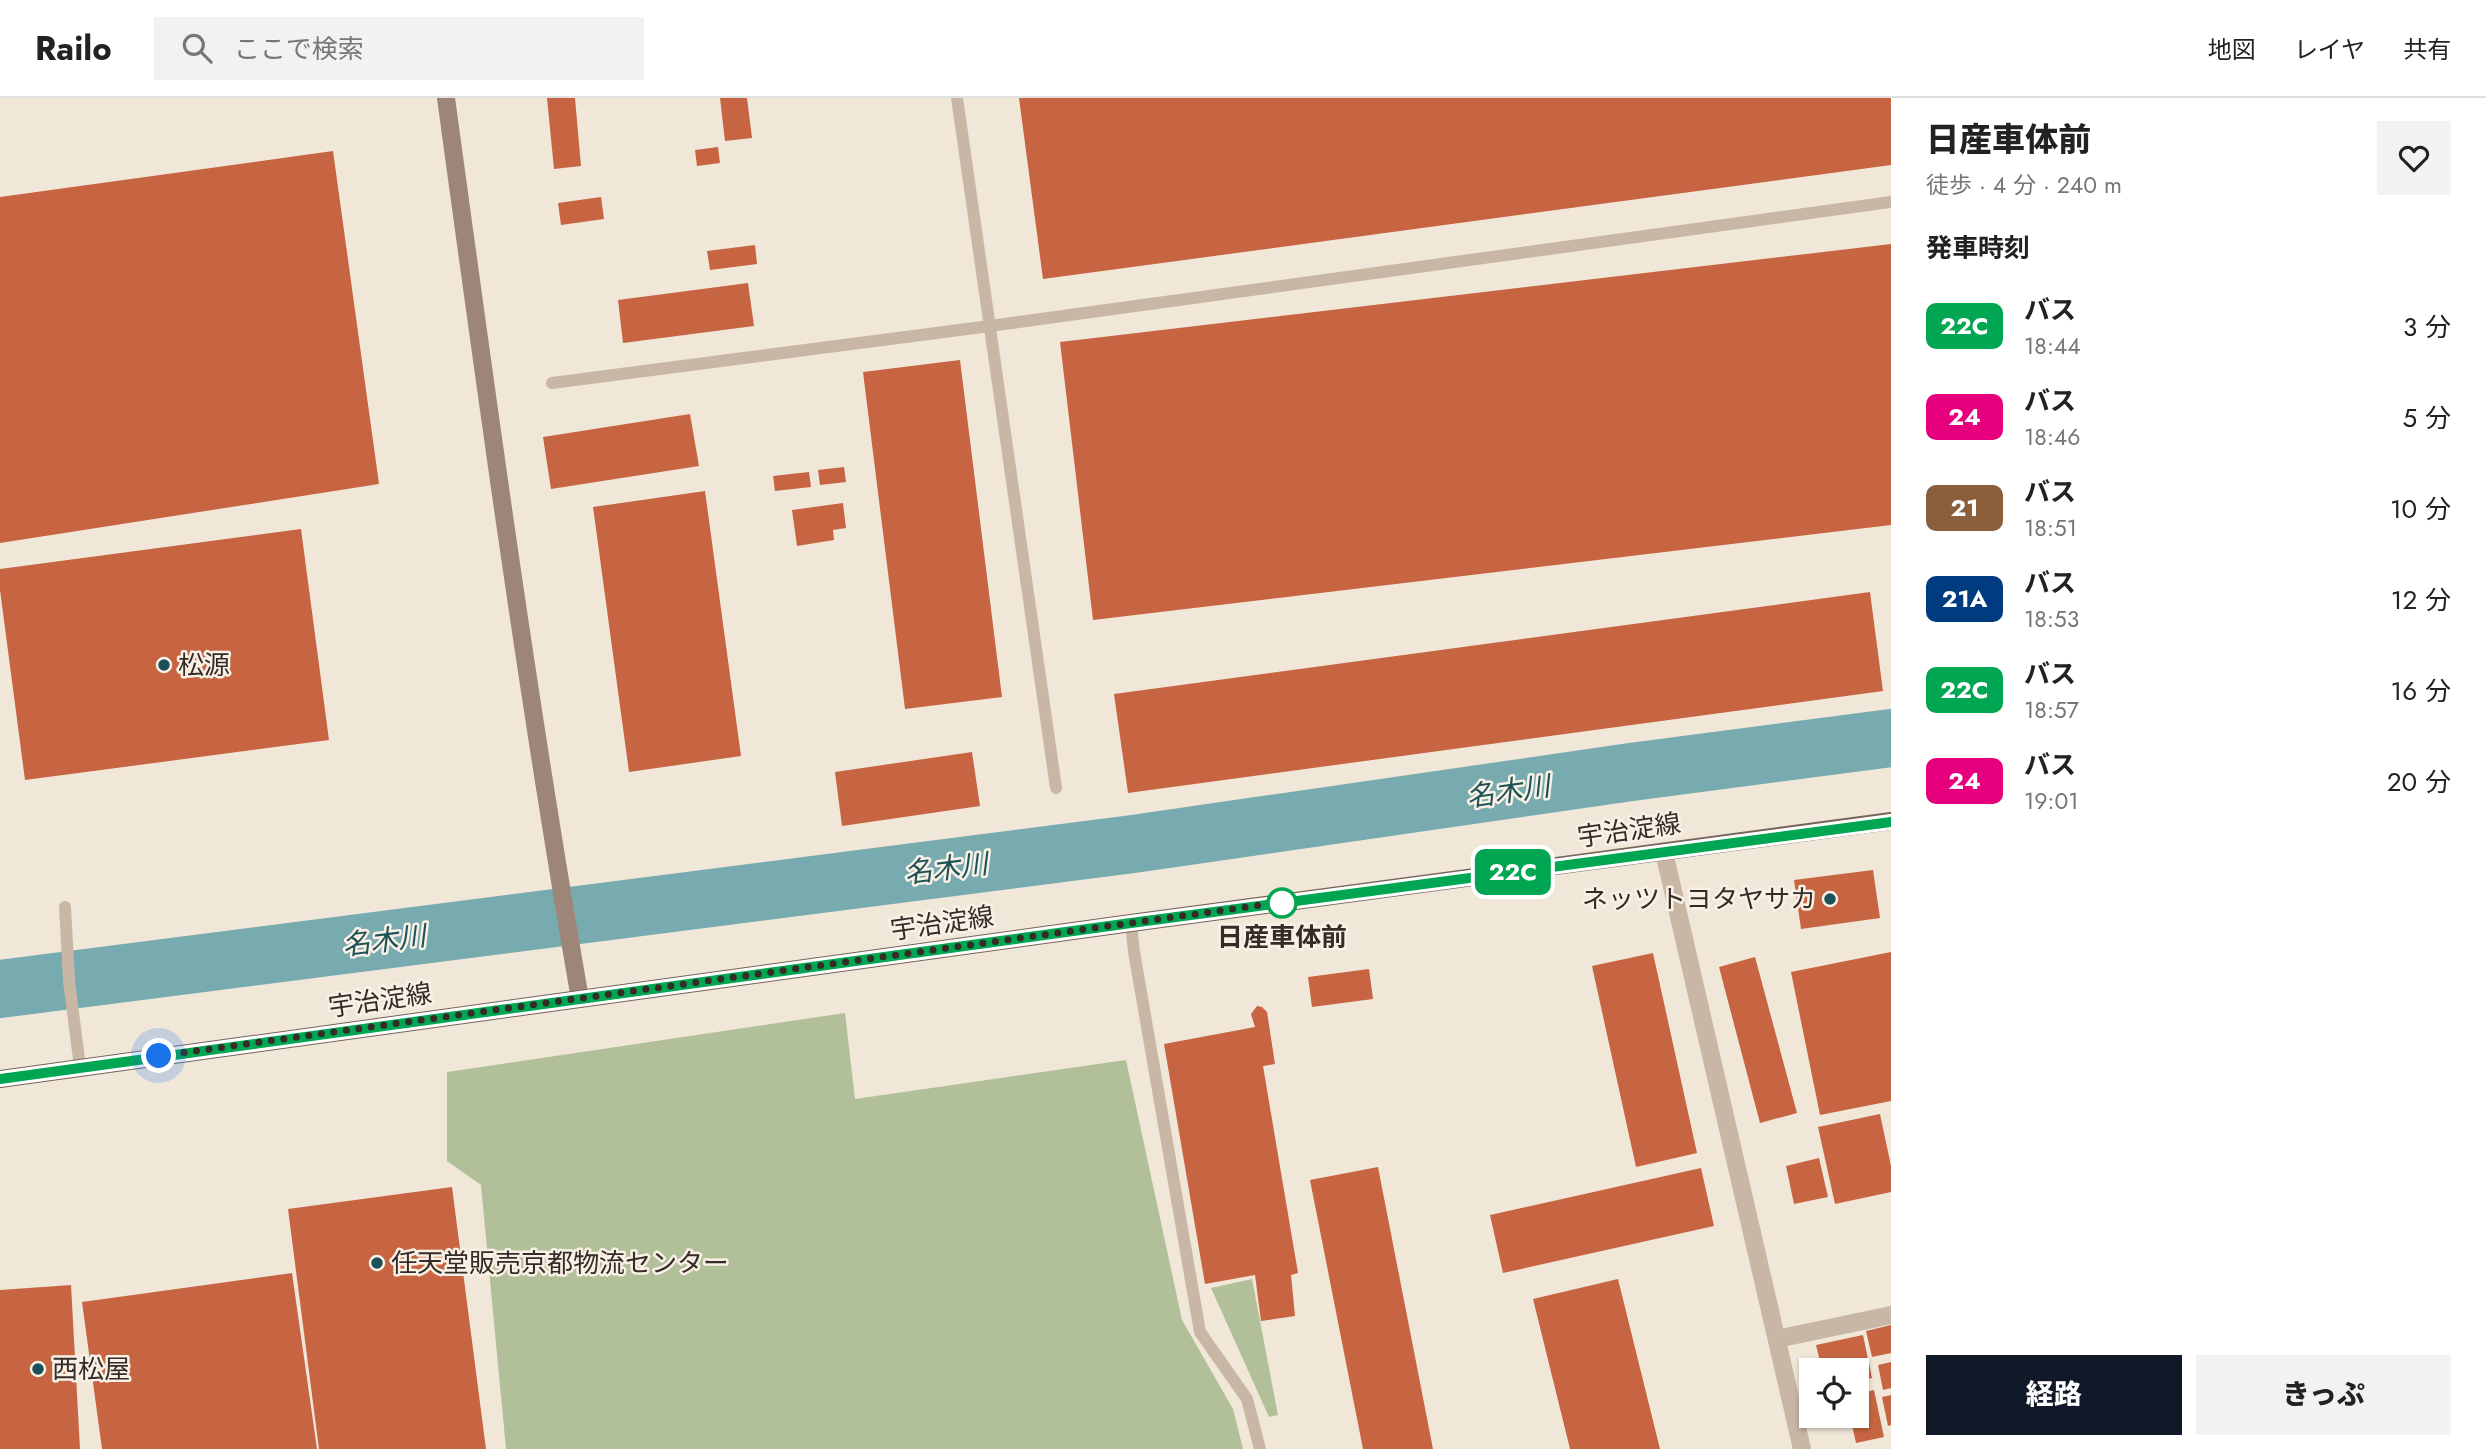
<!DOCTYPE html>
<html lang="ja">
<meta charset="utf-8">
<style>
:root{--surface:#fff;--page:#f2f2f2;--text:#222;--muted:#767676;--line:#e0e0e0;--accent:#111827}
body{margin:0;font-family:Jost,"Noto Sans JP",sans-serif;background:var(--page);color:var(--text);height:100vh;display:flex;flex-direction:column;font-size:26px;white-space:nowrap}
*{box-sizing:border-box;margin:0}
p{font-size:23px;color:var(--muted)}
.icon{flex:none;width:38px;height:38px;fill:none;stroke:currentColor;stroke-width:2;stroke-linecap:round;stroke-linejoin:round}
.map{position:relative;flex:1;overflow:hidden}
.panel{display:flex;flex-direction:column;background:var(--surface);width:595px}
.panel>*{flex:none}
.badge{padding:0 14px;border-radius:10px;font-size:24px;line-height:46px}
.tools{position:absolute;left:1799px;top:1260px;display:grid;gap:14px}
.tools a{display:grid;place-items:center;width:70px;height:70px;border-radius:0px;background:var(--surface);box-shadow:0 2px 5px #0004;font-size:35px}
.you{position:absolute;width:35px;height:35px;margin:-18px;border:5px solid #fff;border-radius:50%;background:#1a73e8;box-shadow:0 0 0 10px #1a73e833}
.map>.badge{position:absolute;translate:-50% -50%;box-shadow:0 0 0 4px #fff}
h2{padding:0 35px;font-size:26px;line-height:63px}
.round{display:grid;place-items:center;flex:none;width:74px;height:74px;border-radius:0px;background:var(--page)}
.overview{display:flex;align-items:center;justify-content:space-between;height:119px;padding:0 35px}
h1{font-size:33px;font-weight:800;line-height:52px}
.primary-button{display:flex;gap:14px;margin-top:auto;padding:14px 35px}
.primary-button a{flex:1;height:80px;border-radius:0px;background:var(--accent);color:#fff;font-size:28px;font-weight:800;line-height:80px;text-align:center}
.primary-button a+a{background:var(--page);color:var(--text)}
ul{padding:0;list-style:none}
li{display:flex;align-items:center;gap:21px;height:91px;padding:0 35px}
li div{flex:1}
li b{display:block;font-size:26px}
li em{font-style:normal}
li .badge{min-width:77px;font-weight:700;text-align:center}
header{display:flex;align-items:center;gap:42px;box-sizing:border-box;height:98px;padding:0 35px;background:var(--surface);border-bottom:2px solid var(--line)}
header strong{font-size:33px}
nav{display:flex;gap:38px;margin-inline-start:auto;font-size:24px}
.search{width:490px;height:63px;background:var(--page);display:flex;align-items:center;gap:18px;box-sizing:border-box;padding:0 24px;border-radius:0px;color:var(--muted);font-size:26px}
main{display:flex;flex:1;min-height:0}
.map>svg:first-child{display:block}
.green{fill:#b2c099}
.lines{fill:none;stroke-linecap:round;stroke-linejoin:round}
.river{stroke:#78abaf;stroke-width:58}
.building{fill:#c76542}
.lane{stroke:#c9b7a5;stroke-width:12}
.street{stroke:#c9b7a5;stroke-width:18}
.secondary{stroke:#9d8577;stroke-width:18}
.primary{stroke:#776357;stroke-width:18}
.line-casing{stroke:#fff;stroke-width:16}
.line{stroke:#00a651;stroke-width:10}
.walk{stroke:#352b27;stroke-width:7;stroke-dasharray:0 12.6}
.poi-dot{fill:#1c5257;stroke:#f9f1e5;stroke-width:2.5}
.stop-dot{fill:#fff;stroke:#00a651;stroke-width:3.5}
.labels{text-anchor:middle;stroke-width:5;stroke-linejoin:round;paint-order:stroke}
.poi-label{font-size:26px;fill:#352b27;stroke:#f9f1e5;text-anchor:start}
.street-label{font-size:26px;fill:#352b27;stroke:#f9f1e5}
.stop-label{font-size:26px;font-weight:bold;fill:#352b27;stroke:#f9f1e5}
.water-label{font-size:28px;font-style:italic;fill:#1c5257;stroke:#f9f1e5}
</style>
<header>
<strong>Railo</strong>
<div class="search"><svg class="icon" aria-label="search" viewBox="0 0 24 24"><circle cx="10" cy="10" r="6"/><path d="M15 15l6 6"/></svg>ここで検索</div>
<nav><a>地図</a><a>レイヤ</a><a>共有</a></nav>
</header>
<main>
<div class="map">
<svg width="1891" height="1351" viewBox="0 0 1891 1351">
<rect width="100%" height="100%" fill="#f1e7d9"/>
<path class="green" d="M845,915L855,1001L1126,962L1182,1222L1233,1311L1243,1351H506L481,1087L447,1063V974Z
M1252,1181L1278,1317L1269,1319L1211,1190Z"/>
<g class="lines">
<path class="river" d="M0,891L1133,746L1631,674L1891,640"/>
</g>
<path class="building" d="M547,0H575L581,68L554,71Z
M720,0H747L752,40L725,43Z
M1019,0H1891V67L1043,181Z
M718,49L720,65L697,68L695,52Z
M333,53L379,386L0,445V99Z
M601,99L604,121L561,127L558,105Z
M1891,146V427L1093,522L1060,244Z
M755,147L757,166L710,172L707,153Z
M748,185L754,228L623,245L618,202Z
M960,262L1002,599L905,611L863,274Z
M690,316L699,368L551,391L543,339Z
M844,369L846,384L820,387L818,372Z
M809,374L811,389L775,393L773,378Z
M705,393L741,658L629,674L593,409Z
M843,405L846,430L833,432L834,442L797,448L792,412Z
M301,431L329,642L25,682L0,492V471Z
M1870,494L1883,593L1128,695L1114,596Z
M972,654L980,708L842,728L835,674Z
M1873,772L1880,820L1801,831L1794,782Z
M1891,854V1003L1820,1017L1791,874Z
M1653,855L1697,1055L1636,1069L1592,868Z
M1755,859L1797,1015L1760,1025L1719,869Z
M1369,871L1373,901L1312,909L1308,879Z
M1257,908L1262,909L1267,914L1275,966L1263,968L1298,1175L1291,1177L1295,1218L1261,1223L1255,1177L1205,1186L1164,946L1255,929L1251,916Z
M1880,1016L1891,1068V1094L1835,1106L1818,1029Z
M1819,1060L1828,1099L1794,1106L1786,1068Z
M1378,1069L1433,1351H1363L1310,1082Z
M1701,1070L1714,1128L1503,1175L1490,1117Z
M452,1089L486,1351H319L288,1111Z
M292,1175L317,1351H102L82,1204Z
M1618,1181L1660,1351H1570L1533,1201Z
M71,1187L80,1351H0V1192Z
M1891,1227V1255L1872,1259L1866,1233Z
M1863,1237L1872,1280L1857,1283V1272H1822L1816,1247Z
M1891,1264V1290L1883,1292L1878,1267Z
M1874,1292L1884,1339L1856,1345L1850,1318H1857V1296Z
M1891,1297V1327L1888,1328L1882,1299Z"/>
<g class="lines">
<path class="lane" d="M957,0L1056,690
M552,285L990,228L1891,104
M65,809L69,883L80,969
M1131,825L1134,854L1200,1234L1247,1301L1260,1351"/>
<path class="street" d="M1664,754L1802,1351
M1777,1241L1891,1217"/>
<path class="secondary" d="M446,0C487,301 528,602 580,901"/>
<path class="primary" d="M0,981L1131,825L1891,723"/>
</g>
<g class="lines">
<g class="line-casing">
<path id="line" d="M0,981L1131,825L1891,724"/>
</g>
<use href="#line" class="line"/>
<path class="walk" d="M159,958L1291,803L1282,805"/>
</g>
<g class="poi-dot">
<circle cx="164" cy="567" r="7"/>
<circle cx="1830" cy="801" r="7"/>
<circle cx="377" cy="1165" r="7"/>
<circle cx="38" cy="1271" r="7"/>
</g>
<circle class="stop-dot" cx="1282" cy="805" r="14"/>
<g class="labels">
<g class="poi-label">
<text x="178" y="576">松源</text>
<text x="1816" y="810" text-anchor="end">ネッツトヨタヤサカ</text>
<text x="391" y="1174">任天堂販売京都物流センター</text>
<text x="52" y="1280">西松屋</text>
</g>
<g class="street-label">
<text transform="translate(1629 732) rotate(-8)" y="9">宇治淀線</text>
<text transform="translate(942 825) rotate(-8)" y="9">宇治淀線</text>
<text transform="translate(380 902) rotate(-8)" y="9">宇治淀線</text>
</g>
<g class="stop-label">
<text x="1282" y="848">日産車体前</text>
</g>
<g class="water-label">
<text transform="translate(1508 693) rotate(-8)" y="10">名木川</text>
<text transform="translate(946 770) rotate(-7)" y="10">名木川</text>
<text transform="translate(384 842) rotate(-7)" y="10">名木川</text>
</g>
</g>
</svg>
<div class="tools">
<a><svg class="icon" aria-label="locate" viewBox="0 0 24 24"><circle cx="12" cy="12" r="6"/><path d="M12 2v4M12 18v4M2 12h4M18 12h4"/></svg></a>
</div>
<div class="you" style="left:159px;top:958px"></div>
<b class="badge" style="left:1513px;top:774px;background:#00a651;color:#fff">22C</b>
</div>
<section class="panel">
<div class="overview"><div><h1>日産車体前</h1><p>徒歩 · 4 分 · 240 m</p></div><a class="round"><svg class="icon" aria-label="heart" viewBox="0 0 24 24"><path d="M12 20l-8-8c-3-5 5-10 8-4 3-6 11-1 8 4z"/></svg></a></div>
<h2>発車時刻</h2>
<ul>
<li><span class="badge" style="background:#00a651;color:#fff">22C</span><div><b>バス</b><p>18:44</p></div><em>3 分</em></li>
<li><span class="badge" style="background:#e6007e;color:#fff">24</span><div><b>バス</b><p>18:46</p></div><em>5 分</em></li>
<li><span class="badge" style="background:#8b5e3c;color:#fff">21</span><div><b>バス</b><p>18:51</p></div><em>10 分</em></li>
<li><span class="badge" style="background:#003b80;color:#fff">21A</span><div><b>バス</b><p>18:53</p></div><em>12 分</em></li>
<li><span class="badge" style="background:#00a651;color:#fff">22C</span><div><b>バス</b><p>18:57</p></div><em>16 分</em></li>
<li><span class="badge" style="background:#e6007e;color:#fff">24</span><div><b>バス</b><p>19:01</p></div><em>20 分</em></li>
</ul>
<div class="primary-button"><a>経路</a><a>きっぷ</a></div>
</section>
</main>
